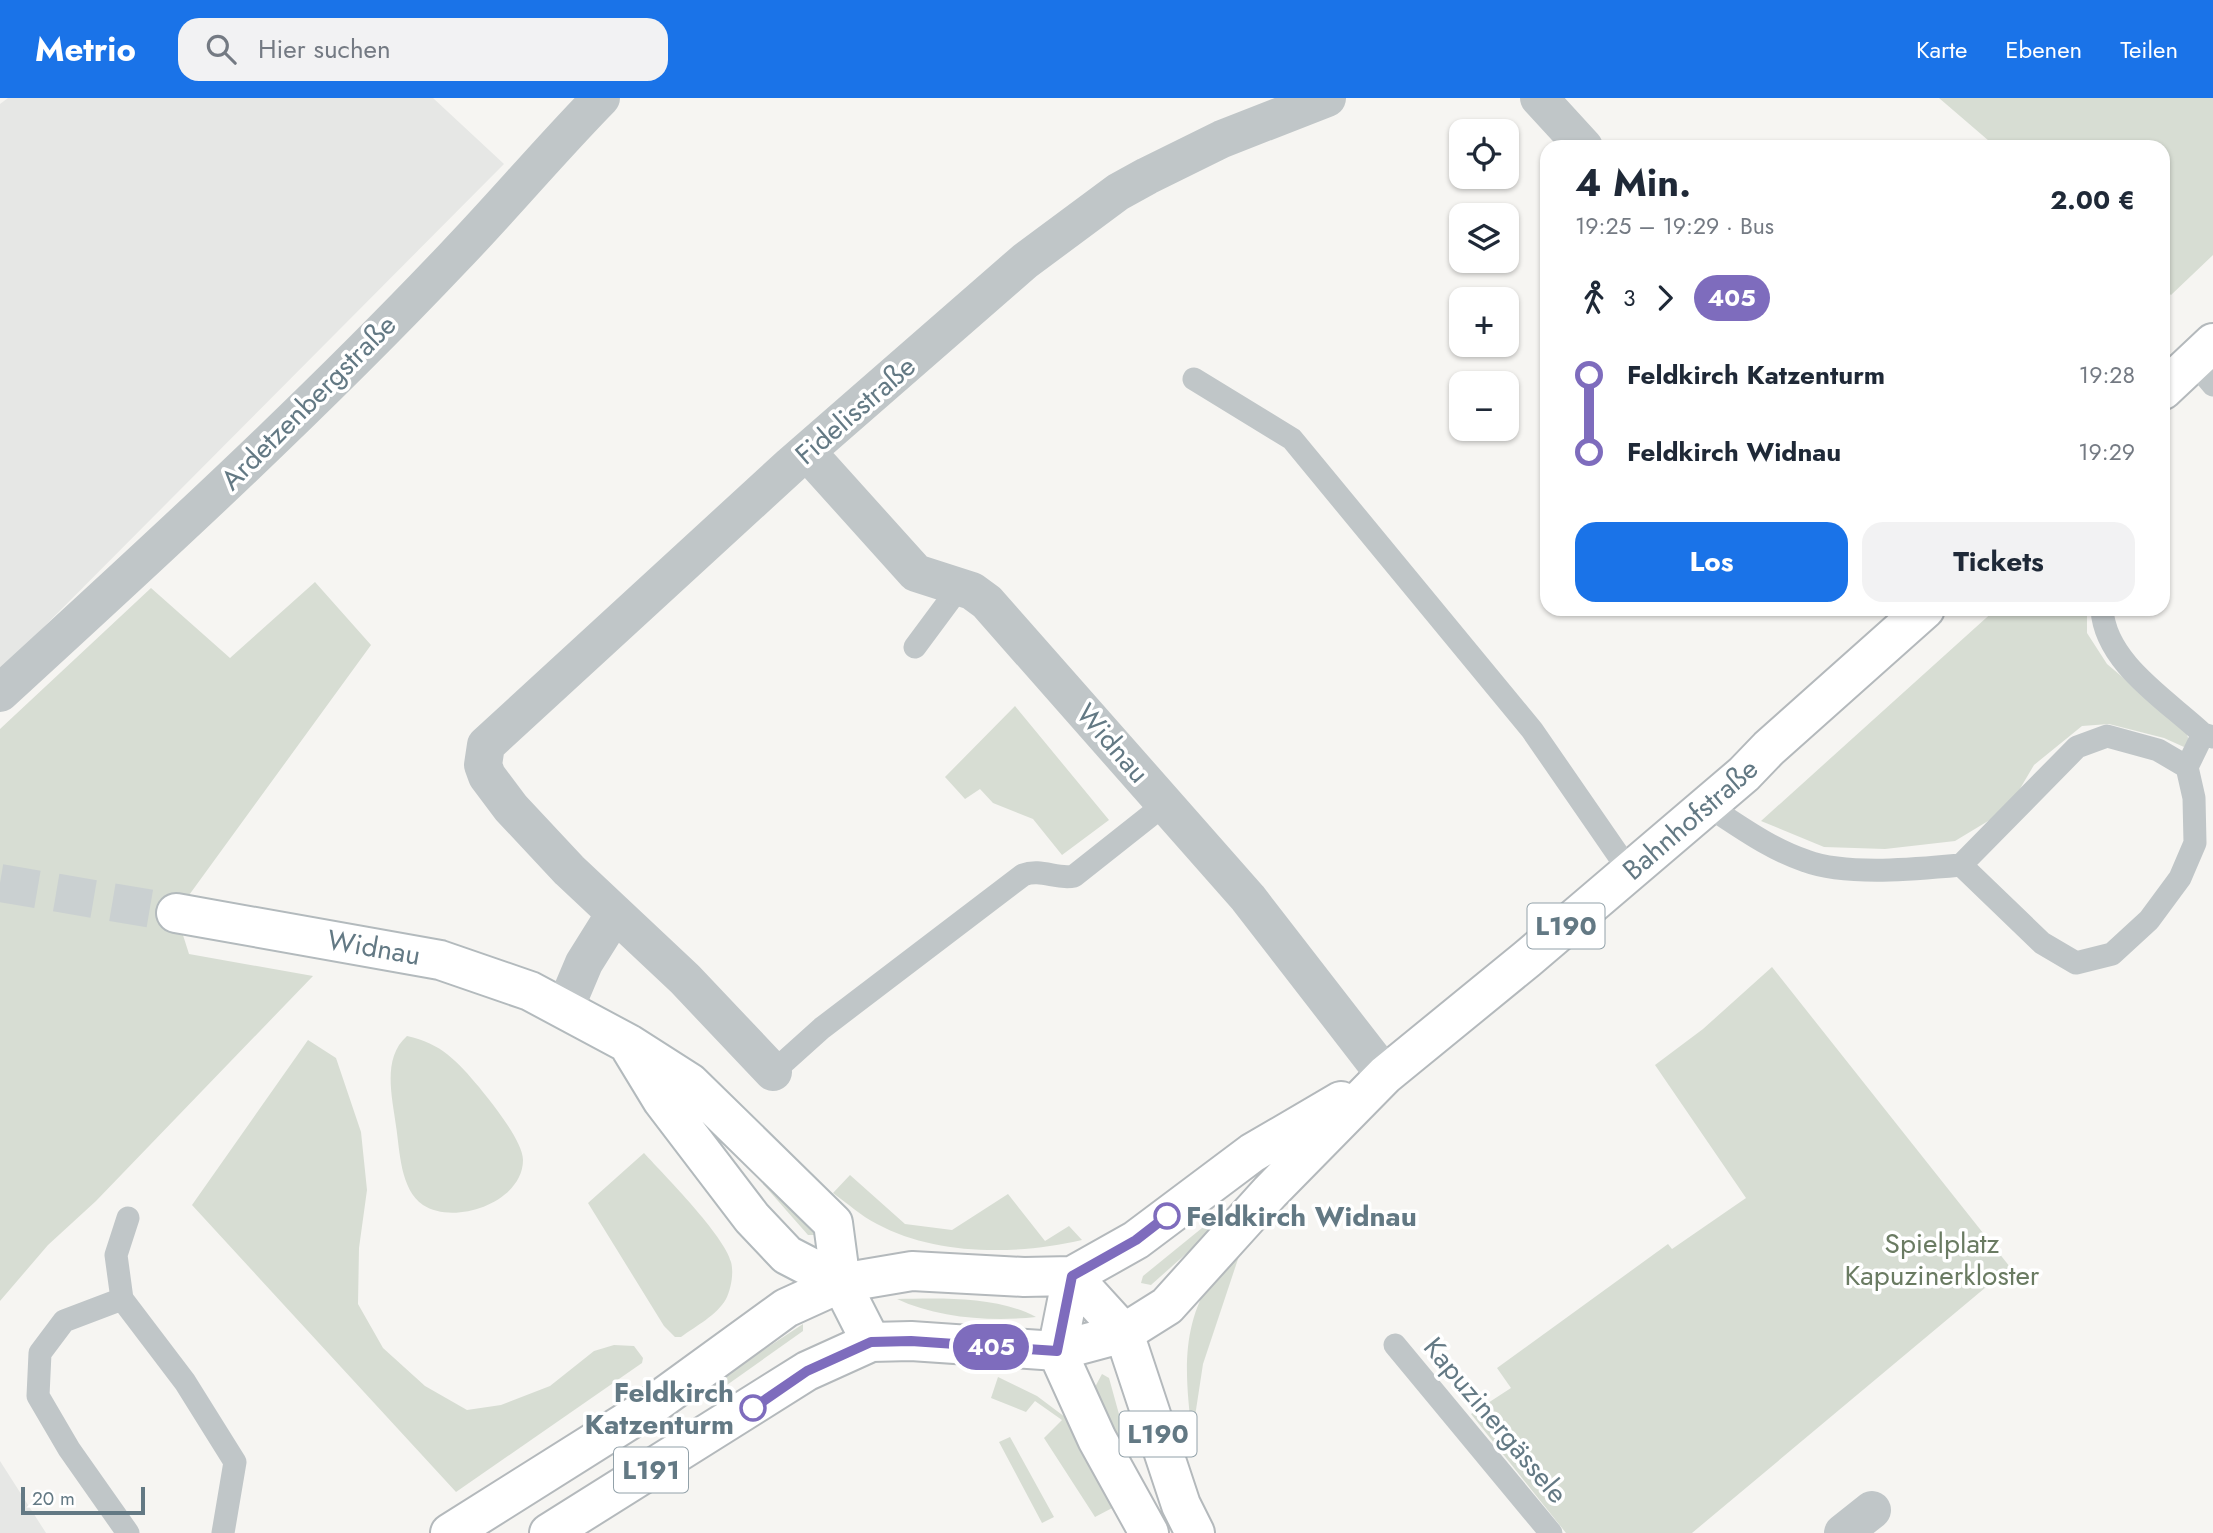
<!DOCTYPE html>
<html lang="de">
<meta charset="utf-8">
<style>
:root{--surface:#fff;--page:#f2f2f3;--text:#1f2937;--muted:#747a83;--accent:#1a73e8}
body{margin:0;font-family:Jost,sans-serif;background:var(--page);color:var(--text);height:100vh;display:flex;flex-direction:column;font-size:26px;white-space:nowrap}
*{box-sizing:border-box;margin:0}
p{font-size:23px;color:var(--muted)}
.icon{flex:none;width:38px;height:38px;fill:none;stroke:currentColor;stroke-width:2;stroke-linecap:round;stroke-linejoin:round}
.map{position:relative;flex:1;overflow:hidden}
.sheet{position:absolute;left:1540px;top:42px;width:630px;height:476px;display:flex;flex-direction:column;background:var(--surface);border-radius:21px;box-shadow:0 2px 5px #0004}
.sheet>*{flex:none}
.badge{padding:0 14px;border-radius:23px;font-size:24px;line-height:46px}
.fabs{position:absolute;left:1449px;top:21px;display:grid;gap:14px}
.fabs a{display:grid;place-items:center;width:70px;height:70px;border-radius:14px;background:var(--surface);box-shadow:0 2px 5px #0004;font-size:35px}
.scale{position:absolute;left:21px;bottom:18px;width:124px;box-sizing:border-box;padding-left:7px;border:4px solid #637984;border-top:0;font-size:19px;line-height:24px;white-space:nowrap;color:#637984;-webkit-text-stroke:5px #fff;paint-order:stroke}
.map>.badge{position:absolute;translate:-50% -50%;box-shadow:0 0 0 4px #fff}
.legs{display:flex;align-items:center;gap:10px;height:77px;padding:0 35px;font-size:23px}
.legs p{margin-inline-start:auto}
.summary{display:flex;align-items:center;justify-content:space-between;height:119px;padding:0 35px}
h1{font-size:38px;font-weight:700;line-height:52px}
.cta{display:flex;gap:14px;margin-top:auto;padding:14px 35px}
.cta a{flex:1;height:80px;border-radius:21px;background:var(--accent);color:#fff;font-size:28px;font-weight:700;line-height:80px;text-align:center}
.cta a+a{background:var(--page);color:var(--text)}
ul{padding:0 35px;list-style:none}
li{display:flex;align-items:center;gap:24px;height:77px;font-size:26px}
li i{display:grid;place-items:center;width:10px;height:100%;margin:0 9px;background:currentColor}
li i::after{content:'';width:18px;height:18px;margin:-9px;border:5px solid;border-radius:50%;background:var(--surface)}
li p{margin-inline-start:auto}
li:first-child i{background:linear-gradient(#0000 50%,currentColor 0)}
li:last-child i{background:linear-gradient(currentColor 50%,#0000 0)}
header{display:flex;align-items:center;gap:42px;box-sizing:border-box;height:98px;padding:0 35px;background:var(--accent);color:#fff}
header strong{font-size:33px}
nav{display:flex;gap:38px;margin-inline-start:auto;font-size:24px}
.search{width:490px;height:63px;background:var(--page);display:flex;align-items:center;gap:18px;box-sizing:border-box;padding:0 24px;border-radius:21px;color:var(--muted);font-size:26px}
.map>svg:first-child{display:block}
.built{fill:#e6e7e5}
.green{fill:#d7ddd3}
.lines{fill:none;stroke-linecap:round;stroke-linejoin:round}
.secondary-tunnel{stroke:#cad0d1;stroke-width:38;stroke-dasharray:38 19;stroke-linecap:butt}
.secondary-casing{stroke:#b3babd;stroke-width:42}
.primary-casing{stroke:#b4b9bc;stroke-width:42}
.lane{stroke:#c0c6c8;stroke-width:23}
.street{stroke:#c0c6c8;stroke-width:38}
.secondary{stroke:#fff;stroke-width:38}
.primary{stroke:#fff;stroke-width:38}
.line-1-casing{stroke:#fff;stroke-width:16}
.line-1{stroke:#7e6cbd;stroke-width:10}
.stop-1-dot{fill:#fff;stroke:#7e6cbd;stroke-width:3.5}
.labels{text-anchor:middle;stroke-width:7;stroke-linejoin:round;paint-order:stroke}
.shield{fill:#fff;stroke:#92a1a9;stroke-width:2}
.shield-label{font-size:26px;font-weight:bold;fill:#637984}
.street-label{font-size:28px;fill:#637984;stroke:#fff}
.stop-label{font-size:28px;font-weight:bold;fill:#637984;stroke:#fff;text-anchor:start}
.park-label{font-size:28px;fill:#6a7b62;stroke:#fff}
</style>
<header>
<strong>Metrio</strong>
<div class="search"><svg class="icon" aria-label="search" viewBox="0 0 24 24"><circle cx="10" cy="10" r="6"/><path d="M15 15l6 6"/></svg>Hier suchen</div>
<nav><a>Karte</a><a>Ebenen</a><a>Teilen</a></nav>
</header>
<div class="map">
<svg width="2213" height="1435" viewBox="0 0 2213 1435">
<rect width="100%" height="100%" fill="#f6f5f2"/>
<path class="built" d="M8,0H433L504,66L0,573V6Z
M0,1363L46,1435H0Z"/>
<path class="green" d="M1939,0H2213V157L2171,197L2163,190V49H1996Z
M315,484L371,547L176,815L189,856L313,878L96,1103L48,1147L0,1203V631L151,490L230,560Z
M1996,511H2087V535L2107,566L2186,633L2189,643L2184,649L2164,640L2109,626L2082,628L2034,667L2008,711L1955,743L1885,751L1824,749L1761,723Z
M1015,608L1109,722L1062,757L1033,721L993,705L980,691L965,701L945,679Z
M1772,869L2010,1169L1692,1435H1566L1471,1316L1511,1290L1497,1270L1668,1146L1672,1151L1746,1100L1655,967L1703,931Z
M407,938C441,945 458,964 479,989C491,1004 523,1043 523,1062C523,1104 455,1128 423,1107C400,1091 400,1053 396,1028C392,998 382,960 407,938Z
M308,942L336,960L361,1034L367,1092L359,1150L358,1206L383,1250L425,1288L467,1312L501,1307L550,1288L594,1253L614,1247L634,1248L643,1260L642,1265L456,1394L192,1107Z
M704,1019L816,1129L815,1137H808Z
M644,1055C665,1078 724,1137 731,1164C734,1175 731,1191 726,1201C717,1217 696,1228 681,1239H675L664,1228L588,1105Z
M850,1077L905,1126L952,1132L1008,1096L1045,1143L1069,1128L1082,1142C1018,1157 936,1158 877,1126C861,1118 847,1105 833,1095Z
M1218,1117L1225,1121L1151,1187L1141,1185L1143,1178Z
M1244,1143L1203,1266L1192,1338C1186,1281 1179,1232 1212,1180C1220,1167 1233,1155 1244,1143Z
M897,1201C941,1200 997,1198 1036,1219C992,1224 937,1220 897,1201Z
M803,1226V1233L717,1294L710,1287Z
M1102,1276L1109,1280L1135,1374L1115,1339L1095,1289Z
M998,1279L1037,1298L1065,1319L1116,1408L1095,1419L1044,1340L1062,1322L1035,1303L1026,1314L991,1300Z
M1010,1339L1054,1419L1042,1425L999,1344Z"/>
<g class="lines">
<path class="secondary-tunnel" d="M0,785L176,815"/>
<g class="secondary-casing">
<path id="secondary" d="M176,815L440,862L530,893L629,946L690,985L833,1125L841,1185L871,1244
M631,951L662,1002L752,1120L787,1157L841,1185"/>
</g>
<g class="primary-casing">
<path id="primary" d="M2163,292L2213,245
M1072,1178L1124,1235L1181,1407L1195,1435
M1072,1178L1057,1253L1097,1341L1149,1435
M450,1435L647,1311L786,1210L841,1185L912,1173L1024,1179L1072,1178L1136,1142L1252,1055L1341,1003
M549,1435L807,1273L871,1244L911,1243L1057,1253L1124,1235L1167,1208L1270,1094L1385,977L1527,861L1744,676L1769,650L1925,511"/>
</g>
<path class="lane" d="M2193,263L2213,287
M1194,281L1292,341L1532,632L1630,774
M2102,511C2105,565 2167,602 2203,636L2213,639
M915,549L958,491
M1708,708C1739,728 1770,751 1806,763C1846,778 1919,771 1961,767L2042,845L2076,865L2112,856L2149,822L2180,780L2195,745L2194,700L2187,669L2203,636
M1961,767L2077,649L2107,638L2158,652L2187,669
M773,974L822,930L1023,777C1041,770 1057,782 1074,778L1165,706
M122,1201L116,1157L128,1120
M1395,1247L1551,1435
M128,1435L69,1351L38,1298L40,1255L64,1223L122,1201L185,1284L235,1364L223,1435"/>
<path class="street" d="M1539,0L1584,49
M807,354L916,475L972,493L987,504L1248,800L1385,977
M0,595C155,453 310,311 454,159C504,107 550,52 601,0
M565,910L584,865L614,817
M773,974L685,881L569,772L511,710L487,678L483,667L486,647L791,367L1025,163L1118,94L1147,78L1222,41L1327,0
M1843,1435L1872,1412"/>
<use href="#secondary" class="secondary"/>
<use href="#primary" class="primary"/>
</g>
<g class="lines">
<g class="line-1-casing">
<path id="line-1" d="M753,1310L807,1273L871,1244L911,1243L1057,1253L1072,1178L1136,1142L1167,1118"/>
</g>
<use href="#line-1" class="line-1"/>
</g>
<g class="stop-1-dot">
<circle cx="1167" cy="1118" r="12"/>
<circle cx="753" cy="1310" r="12"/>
</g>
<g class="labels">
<g class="shield">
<rect x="1527.5" y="805.5" width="77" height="45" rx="5"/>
<rect x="1119.5" y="1313.5" width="77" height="45" rx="5"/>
<rect x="614" y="1349.5" width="74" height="45" rx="5"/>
</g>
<g class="shield-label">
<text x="1566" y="837">L190</text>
<text x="1158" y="1345">L190</text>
<text x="651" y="1381">L191</text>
</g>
<g class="street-label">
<text transform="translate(308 304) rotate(-45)" y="10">Ardetzenbergstraße</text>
<text transform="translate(855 312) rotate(-41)" y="10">Fidelisstraße</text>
<text transform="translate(1113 645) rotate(49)" y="10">Widnau</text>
<text transform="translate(1690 721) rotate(-41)" y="10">Bahnhofstraße</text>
<text transform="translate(374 849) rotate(10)" y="10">Widnau</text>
<text transform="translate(1496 1322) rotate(50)" y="10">Kapuzinergässele</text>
</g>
<g class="stop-label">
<text x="1186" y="1128">Feldkirch Widnau</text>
<text x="734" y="1304" text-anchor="end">Feldkirch<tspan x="734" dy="32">Katzenturm</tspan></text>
</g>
<g class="park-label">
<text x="1942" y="1155">Spielplatz<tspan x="1942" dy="32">Kapuzinerkloster</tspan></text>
</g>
</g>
</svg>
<div class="fabs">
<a><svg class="icon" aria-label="locate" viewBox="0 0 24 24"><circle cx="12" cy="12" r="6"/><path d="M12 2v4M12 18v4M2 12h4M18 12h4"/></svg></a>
<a><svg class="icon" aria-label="layers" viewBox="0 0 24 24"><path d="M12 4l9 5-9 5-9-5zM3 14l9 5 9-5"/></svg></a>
<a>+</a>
<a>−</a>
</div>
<div class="scale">20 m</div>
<b class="badge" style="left:991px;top:1249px;background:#7e6cbd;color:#fff">405</b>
<section class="sheet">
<div class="summary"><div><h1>4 Min.</h1><p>19:25 – 19:29 · Bus</p></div><b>2.00 €</b></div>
<div class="legs"><svg class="icon" aria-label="walk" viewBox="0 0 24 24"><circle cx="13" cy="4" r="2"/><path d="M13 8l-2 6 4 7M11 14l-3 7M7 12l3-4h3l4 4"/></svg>3<svg class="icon" aria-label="forward" viewBox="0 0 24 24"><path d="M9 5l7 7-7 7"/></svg><b class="badge" style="background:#7e6cbd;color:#fff">405</b></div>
<ul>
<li><i style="color:#7e6cbd"></i><b>Feldkirch Katzenturm</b><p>19:28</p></li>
<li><i style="color:#7e6cbd"></i><b>Feldkirch Widnau</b><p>19:29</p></li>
</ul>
<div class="cta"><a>Los</a><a>Tickets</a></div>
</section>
</div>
